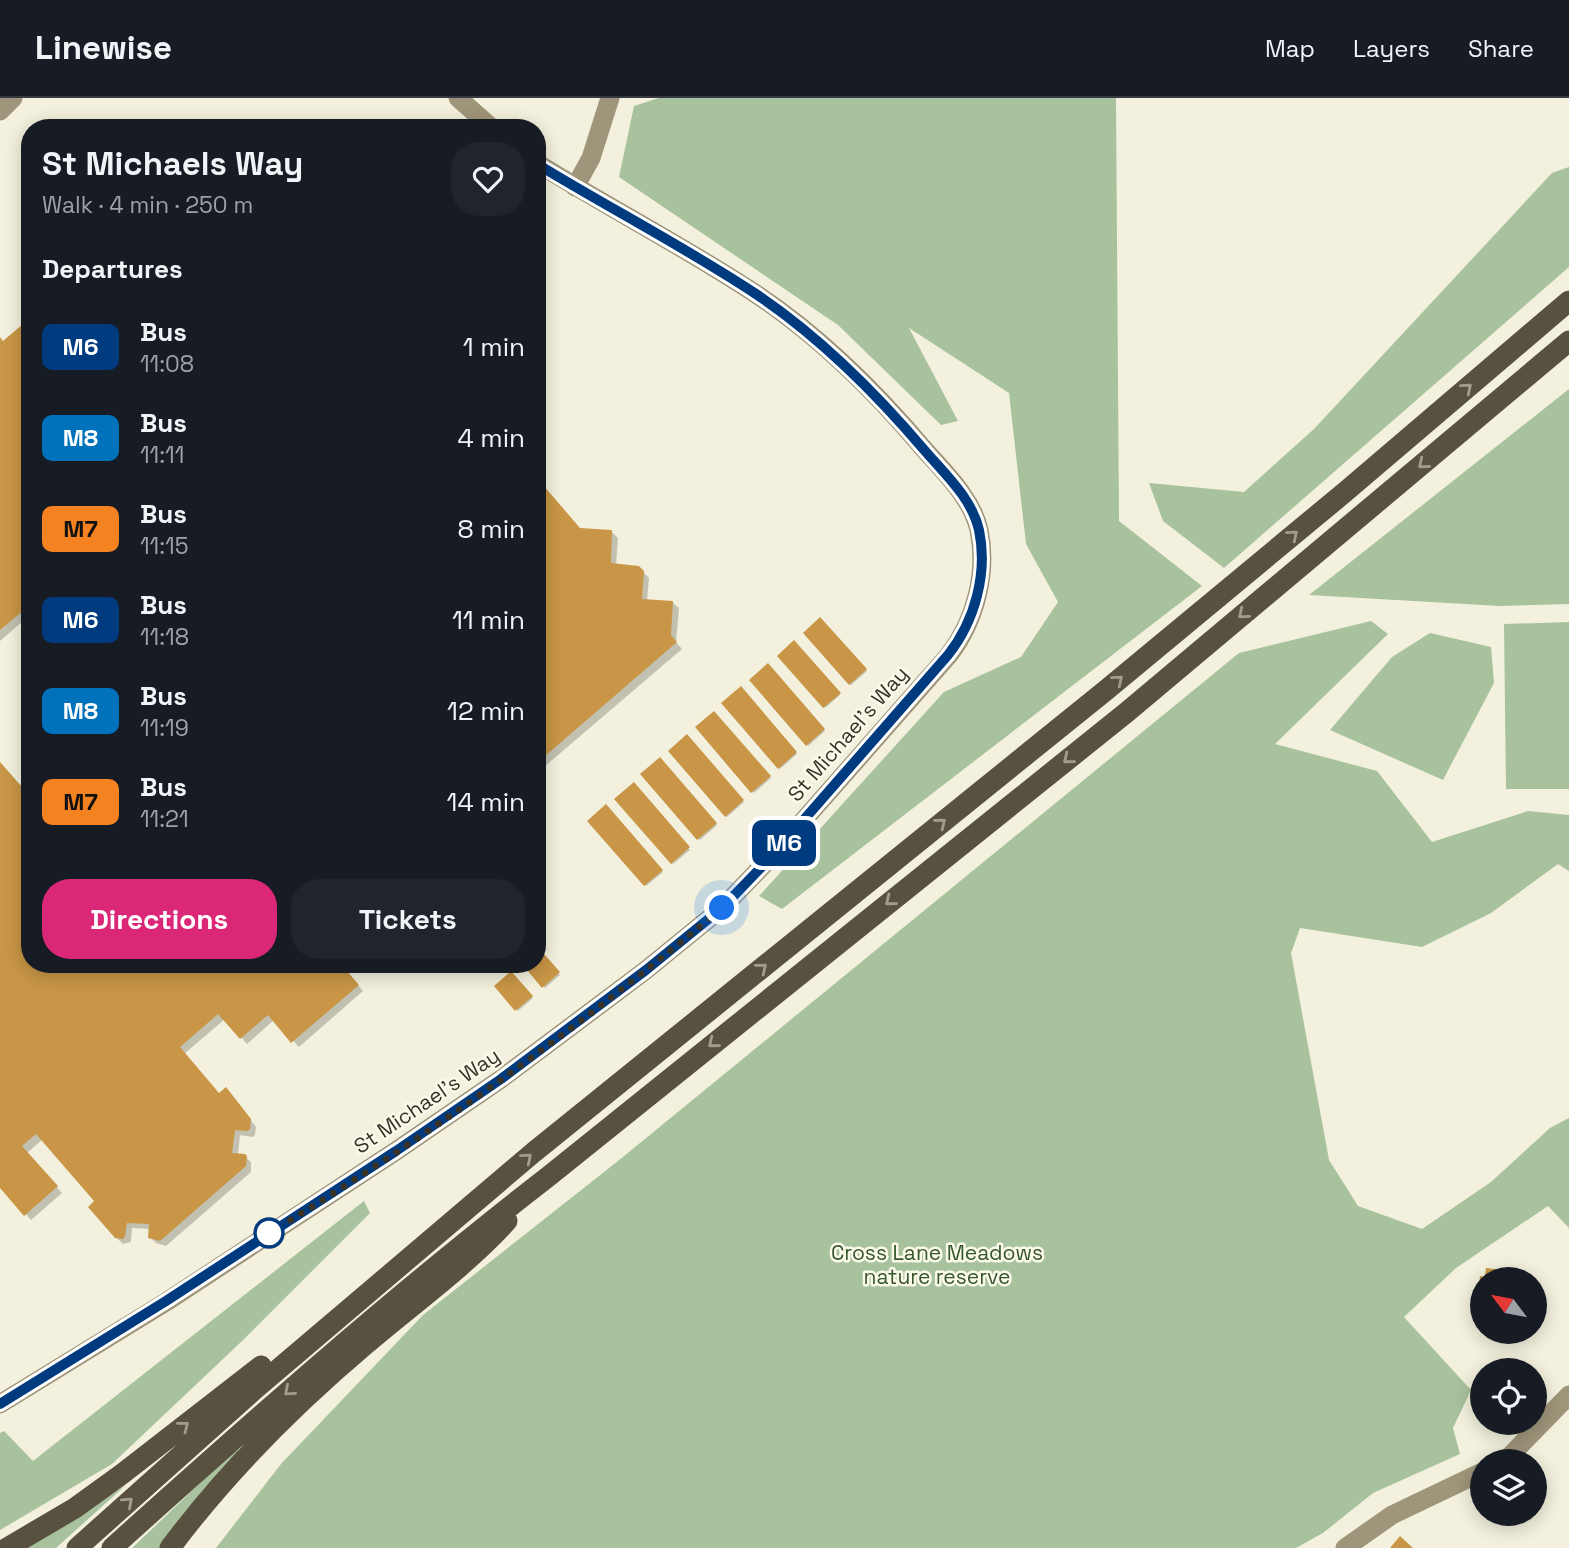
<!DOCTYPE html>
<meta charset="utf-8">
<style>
:root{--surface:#171b24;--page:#20242c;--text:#f1f3f6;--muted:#9ea1a6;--line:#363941;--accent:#db2777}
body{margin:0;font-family:"Space Grotesk",sans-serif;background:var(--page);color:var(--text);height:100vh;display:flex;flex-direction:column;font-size:26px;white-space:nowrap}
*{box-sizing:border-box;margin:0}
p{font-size:23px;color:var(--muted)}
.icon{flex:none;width:38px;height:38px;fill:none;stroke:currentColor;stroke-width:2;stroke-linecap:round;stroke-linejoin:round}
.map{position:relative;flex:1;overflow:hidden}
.details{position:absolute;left:21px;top:21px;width:525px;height:854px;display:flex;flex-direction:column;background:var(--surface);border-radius:28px;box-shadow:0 4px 18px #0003}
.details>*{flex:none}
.badge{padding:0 14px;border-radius:10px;font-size:24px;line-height:46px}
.needle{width:46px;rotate:302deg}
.fabs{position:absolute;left:1470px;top:1169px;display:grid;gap:14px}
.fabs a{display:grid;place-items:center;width:77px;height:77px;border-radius:50%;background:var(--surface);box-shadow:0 4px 18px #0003;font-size:35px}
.you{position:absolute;width:35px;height:35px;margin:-18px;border:5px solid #fff;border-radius:50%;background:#1a73e8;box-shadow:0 0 0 10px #1a73e833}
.map>.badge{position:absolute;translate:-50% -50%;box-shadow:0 0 0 4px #fff}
h2{padding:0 21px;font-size:26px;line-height:63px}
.round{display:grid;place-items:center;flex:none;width:74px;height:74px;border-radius:28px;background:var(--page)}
.summary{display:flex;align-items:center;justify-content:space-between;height:119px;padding:0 21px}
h1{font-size:33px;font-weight:700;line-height:52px}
.primary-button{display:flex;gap:14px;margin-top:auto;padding:14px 21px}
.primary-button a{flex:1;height:80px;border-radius:28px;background:var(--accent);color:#fff;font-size:28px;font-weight:700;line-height:80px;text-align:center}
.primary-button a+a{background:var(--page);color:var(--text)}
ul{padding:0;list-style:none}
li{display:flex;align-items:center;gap:21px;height:91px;padding:0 21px}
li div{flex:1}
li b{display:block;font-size:26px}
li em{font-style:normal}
li .badge{min-width:77px;font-weight:700;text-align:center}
header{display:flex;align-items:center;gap:42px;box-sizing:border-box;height:98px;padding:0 35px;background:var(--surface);border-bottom:2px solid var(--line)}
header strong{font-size:33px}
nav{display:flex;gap:38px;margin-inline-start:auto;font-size:24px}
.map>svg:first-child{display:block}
.green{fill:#a8c29d}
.shadow{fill:#0003}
.building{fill:#c89646}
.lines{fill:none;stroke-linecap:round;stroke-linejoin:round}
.secondary{stroke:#9f957a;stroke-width:19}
.highway{stroke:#595140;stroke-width:21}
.oneway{stroke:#a19d8c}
.line-casing{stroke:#fff;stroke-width:16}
.line{stroke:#003b80;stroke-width:10}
.walk{stroke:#383329;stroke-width:7;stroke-dasharray:0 12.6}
.stop-dot{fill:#fff;stroke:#003b80;stroke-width:3.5}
.labels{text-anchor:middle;stroke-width:5;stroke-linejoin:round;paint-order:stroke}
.street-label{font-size:21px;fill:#383329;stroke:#faf9ea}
.park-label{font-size:21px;fill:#37572c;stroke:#faf9ea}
</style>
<header>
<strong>Linewise</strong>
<nav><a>Map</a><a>Layers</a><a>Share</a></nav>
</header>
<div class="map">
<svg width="1569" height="1450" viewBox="0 0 1569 1450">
<rect width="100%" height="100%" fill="#f3f1dd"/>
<path class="green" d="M659,0H1116L1119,423L1202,488L782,811L759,798L944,594L1021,559L1058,504L1026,446L1009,295L909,230L958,323L941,327L838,227L619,79L634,8Z
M1569,69V169L1224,470L1163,423L1149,385L1244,394L1314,331L1552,75Z
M1569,291V506L1500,508L1309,497Z
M1371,523L1388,536L1275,646L1377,673L1432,744L1528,713L1569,717V773L1558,766L1491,815L1422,849L1300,830L1291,855L1329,1062L1358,1108L1422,1131L1491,1084L1550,1030L1569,1020V1130L1548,1108L1456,1170L1404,1219L1471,1292L1453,1330L1460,1356L1373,1395L1323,1435L1296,1450H216L281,1366L423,1217L618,1063L1239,555Z
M1569,524V691H1506L1504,526Z
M1430,535L1491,549L1494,585L1443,682L1330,632L1392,559Z
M364,1103L370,1115L241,1244L112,1366L0,1432V1335L4,1333L33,1363Z
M237,1350L240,1357L160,1450H132Z
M126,1387L56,1450H26Z"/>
<path class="shadow" d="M30,222V517L0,543V241L4,245Z
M537,382L580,431L612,434L618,440L616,468L639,469L645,476L649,480L647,503L672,504L679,510L676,544L682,551L537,675Z
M820,521L867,573L851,587L805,535Z
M794,545L840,597L825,610L779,558Z
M768,568L825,633L808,648L752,582Z
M740,591L797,656L780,671L724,605Z
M714,615L771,680L754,695L697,629Z
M687,639L744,704L727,719L670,654Z
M660,662L717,727L700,742L643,676Z
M0,665L30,698V866H340L363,893L299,949L274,922L247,946L225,921L184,956L220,997H232L256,1029L255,1037L253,1039L240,1037L238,1057L244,1058L251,1064V1074L166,1148L156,1145L150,1139L151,1131L132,1130L131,1144L123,1146L116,1139L96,1103L43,1041L27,1055L62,1095L31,1122L0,1087Z
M634,686L690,752L673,766L617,701Z
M606,708L663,774L646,788L590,723Z
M538,852L560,877L545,890L524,866H537Z
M511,875L533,900L518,913L496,888Z
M1512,1174L1518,1181H1482V1210L1479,1206L1481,1180Z
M1535,1186L1541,1192L1539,1205H1535Z"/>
<path class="building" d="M30,220V507L0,532V239L3,243Z
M537,380L580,430L612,432L611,465L639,468L644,473L642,501L673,503L671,537L677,544L537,665Z
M820,519L867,571L849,587L803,535Z
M794,542L841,595L823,610L777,558Z
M768,565L825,631L806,648L749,582Z
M741,588L797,654L778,671L721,605Z
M714,613L771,678L751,695L695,629Z
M687,636L744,702L725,719L668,653Z
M660,659L717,725L697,742L640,676Z
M0,664L30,698V731L26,735L30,739V866H341L359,887L291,945L268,917L240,941L218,916L180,949L219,995L226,989L251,1021L250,1031L247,1033L235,1032L232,1055L245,1056L247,1058L246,1068L160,1143L148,1140L149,1126L127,1125L125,1138L123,1141L115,1140L88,1109L94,1103L36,1036L22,1048L58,1088L24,1118L0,1090Z
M634,684L690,749L671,766L614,701Z
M606,706L663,772L644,788L587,723Z
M537,848L560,874L542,890L522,866H537Z
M511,873L533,898L515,913L494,888Z
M1486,1170L1512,1173V1181H1482V1208L1477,1207L1480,1178L1485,1179Z
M1400,1438L1413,1450H1390Z"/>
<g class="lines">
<path class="secondary" d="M458,0L492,30
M0,13L13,0
M575,89L591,60L610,0
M0,1306L166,1204L396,1053L501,981L646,872L722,810L773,757L949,557C975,523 988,475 979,432C972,400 944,374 923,350C874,292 819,238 756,196C685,149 609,110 537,65
M1505,1363L1569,1297
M1345,1450L1392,1417L1482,1374"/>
<path class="highway" d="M7,1450L75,1410L122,1376L261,1268
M77,1450L255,1291L534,1054L1105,593L1345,394L1569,203
M112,1450C254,1322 398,1195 549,1078L1127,614L1569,243
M170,1450C226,1375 295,1306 366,1246C414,1205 465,1169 507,1123"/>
</g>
<defs><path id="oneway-chevron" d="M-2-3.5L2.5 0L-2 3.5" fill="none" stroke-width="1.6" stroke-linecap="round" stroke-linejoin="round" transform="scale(1.75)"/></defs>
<g class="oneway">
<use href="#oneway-chevron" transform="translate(1467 290) rotate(-40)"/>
<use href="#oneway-chevron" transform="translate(1423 366) rotate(140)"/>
<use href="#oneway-chevron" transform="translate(1293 437) rotate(-40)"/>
<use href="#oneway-chevron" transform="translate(1243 516) rotate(140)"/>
<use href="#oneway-chevron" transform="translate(1118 582) rotate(-40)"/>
<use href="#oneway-chevron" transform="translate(1068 661) rotate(141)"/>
<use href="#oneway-chevron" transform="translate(941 725) rotate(-39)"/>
<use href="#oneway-chevron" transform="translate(890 803) rotate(141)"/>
<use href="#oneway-chevron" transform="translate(762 870) rotate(-39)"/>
<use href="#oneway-chevron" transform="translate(713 945) rotate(141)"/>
<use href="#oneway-chevron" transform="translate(527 1060) rotate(-40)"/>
<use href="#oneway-chevron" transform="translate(289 1293) rotate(139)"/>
<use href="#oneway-chevron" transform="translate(184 1328) rotate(-38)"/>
<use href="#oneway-chevron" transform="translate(128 1404) rotate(-42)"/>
</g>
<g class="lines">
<g class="line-casing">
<path id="line" d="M0,1306L166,1203L396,1053L501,981L646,872L722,810L773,757L948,557C975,523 988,475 979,432C972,401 946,377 926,354C876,295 820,239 756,196C685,149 609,110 537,66"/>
</g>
<use href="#line" class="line"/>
<path class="walk" d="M269,1135C428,1039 580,929 722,810"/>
</g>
<circle class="stop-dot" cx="269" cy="1135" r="14"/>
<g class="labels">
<g class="street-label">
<text transform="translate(848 636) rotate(-49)" y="7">St Michael's Way</text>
<text transform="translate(427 1003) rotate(-34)" y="7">St Michael's Way</text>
</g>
<g class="park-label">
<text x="937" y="1162">Cross Lane Meadows<tspan x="937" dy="24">nature reserve</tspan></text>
</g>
</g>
</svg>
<div class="fabs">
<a><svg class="needle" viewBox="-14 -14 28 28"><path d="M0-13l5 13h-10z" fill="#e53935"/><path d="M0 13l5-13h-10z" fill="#9ea1a6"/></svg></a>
<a><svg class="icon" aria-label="locate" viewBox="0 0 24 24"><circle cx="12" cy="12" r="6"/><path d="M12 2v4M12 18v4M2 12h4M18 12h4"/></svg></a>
<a><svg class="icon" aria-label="layers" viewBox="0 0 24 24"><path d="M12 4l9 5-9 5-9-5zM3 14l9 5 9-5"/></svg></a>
</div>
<div class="you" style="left:722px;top:810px"></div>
<b class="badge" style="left:784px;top:745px;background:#003b80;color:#fff">M6</b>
<section class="details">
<div class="summary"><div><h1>St Michaels Way</h1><p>Walk · 4 min · 250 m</p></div><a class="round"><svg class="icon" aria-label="heart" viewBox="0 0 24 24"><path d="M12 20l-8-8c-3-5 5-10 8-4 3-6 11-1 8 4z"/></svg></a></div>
<h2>Departures</h2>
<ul>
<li><span class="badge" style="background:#003b80;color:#fff">M6</span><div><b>Bus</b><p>11:08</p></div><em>1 min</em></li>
<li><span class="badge" style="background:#0072bc;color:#fff">M8</span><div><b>Bus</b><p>11:11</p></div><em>4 min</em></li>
<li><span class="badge" style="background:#f58220;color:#111">M7</span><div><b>Bus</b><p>11:15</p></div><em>8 min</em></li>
<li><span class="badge" style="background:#003b80;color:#fff">M6</span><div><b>Bus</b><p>11:18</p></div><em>11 min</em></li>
<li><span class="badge" style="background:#0072bc;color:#fff">M8</span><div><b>Bus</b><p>11:19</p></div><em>12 min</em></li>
<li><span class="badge" style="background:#f58220;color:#111">M7</span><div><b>Bus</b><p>11:21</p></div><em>14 min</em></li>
</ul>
<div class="primary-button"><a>Directions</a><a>Tickets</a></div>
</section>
</div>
